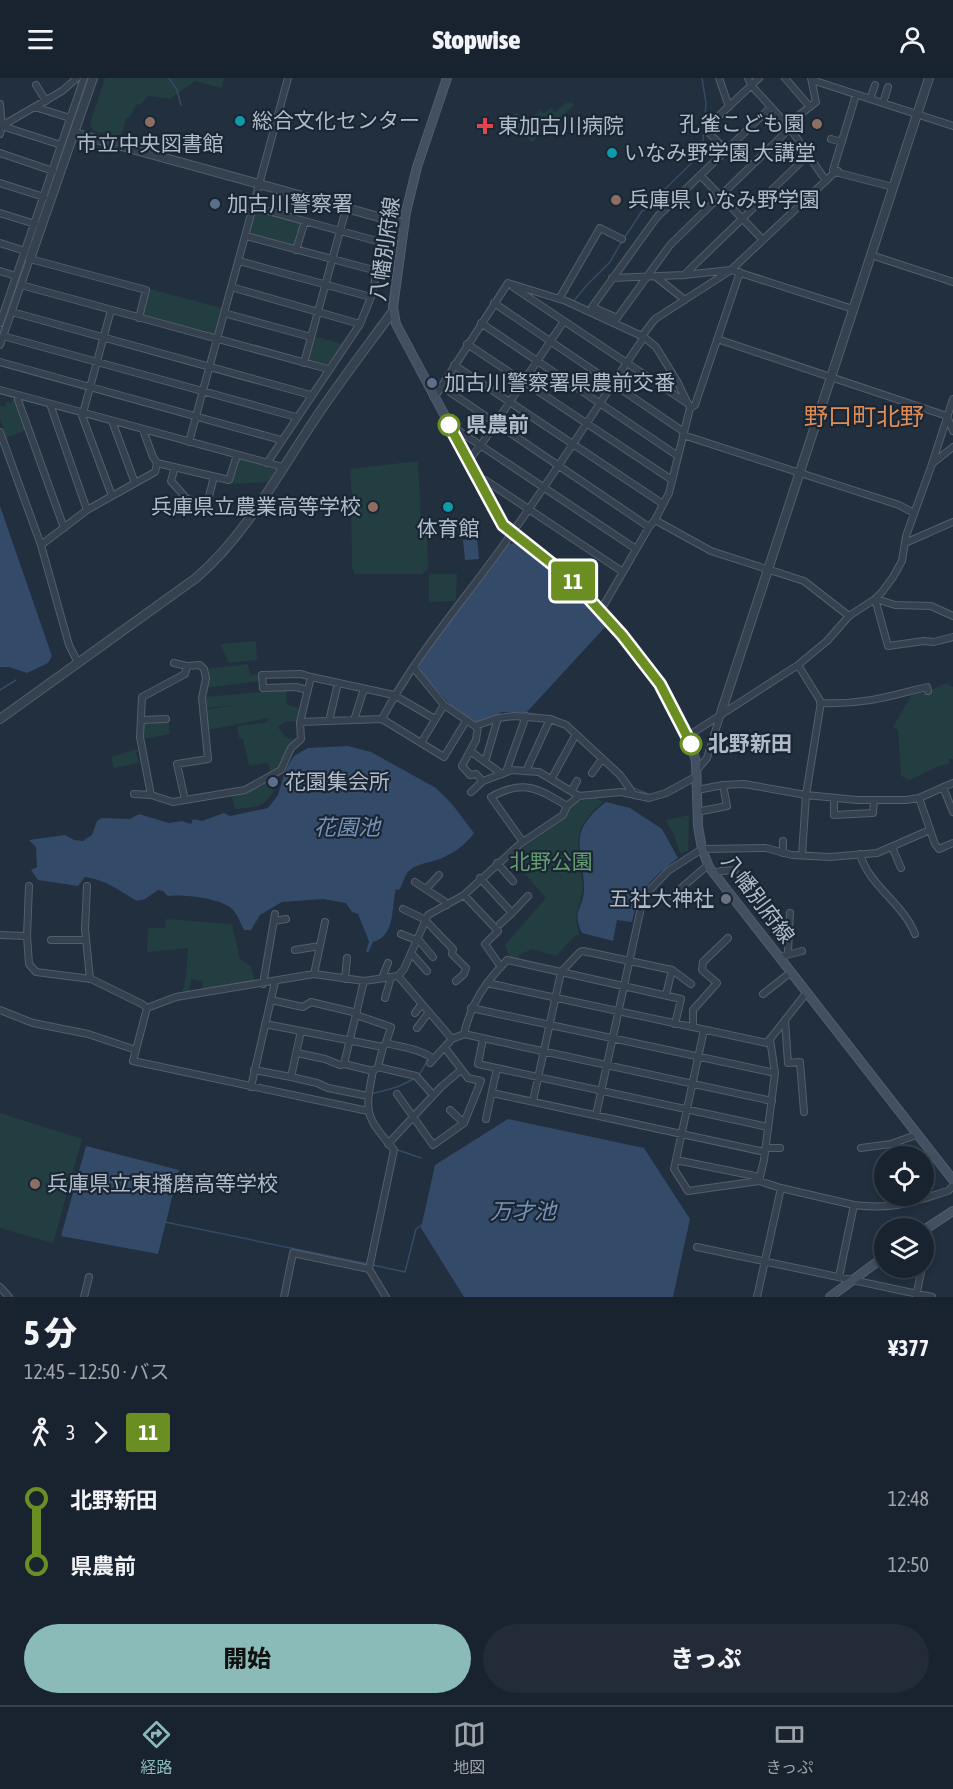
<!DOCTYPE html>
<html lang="ja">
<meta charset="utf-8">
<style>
:root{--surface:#19232f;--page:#222b37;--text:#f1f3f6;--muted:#9fa4aa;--line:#37404b;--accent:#8bbbb9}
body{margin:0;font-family:"Asap Condensed","Noto Sans JP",sans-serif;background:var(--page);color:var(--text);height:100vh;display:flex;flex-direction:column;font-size:22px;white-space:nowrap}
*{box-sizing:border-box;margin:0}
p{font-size:20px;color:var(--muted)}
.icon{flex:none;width:33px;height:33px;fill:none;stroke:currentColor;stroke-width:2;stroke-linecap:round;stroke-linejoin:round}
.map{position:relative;height:1219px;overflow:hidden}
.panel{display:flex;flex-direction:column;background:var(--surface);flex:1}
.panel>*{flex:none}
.badge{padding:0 12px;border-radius:4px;font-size:21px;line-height:39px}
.controls{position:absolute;left:874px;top:1068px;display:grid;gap:12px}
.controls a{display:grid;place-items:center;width:60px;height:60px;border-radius:50%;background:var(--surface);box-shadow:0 3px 9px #0003,0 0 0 2px var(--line);font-size:30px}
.map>.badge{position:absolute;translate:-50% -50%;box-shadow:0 0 0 3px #fff}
.legs{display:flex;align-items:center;gap:9px;height:66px;padding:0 24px;font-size:20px}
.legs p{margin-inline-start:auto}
.overview{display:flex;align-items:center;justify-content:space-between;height:102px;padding:0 24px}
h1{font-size:33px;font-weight:800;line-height:45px}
.cta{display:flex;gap:12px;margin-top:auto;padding:12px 24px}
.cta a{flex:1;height:69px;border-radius:36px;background:var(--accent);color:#111;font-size:24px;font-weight:800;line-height:69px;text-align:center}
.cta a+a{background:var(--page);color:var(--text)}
ul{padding:0 24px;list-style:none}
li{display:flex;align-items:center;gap:21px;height:66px;font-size:22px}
li i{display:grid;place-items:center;width:9px;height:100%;margin:0 8px;background:currentColor}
li i::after{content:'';width:15px;height:15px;margin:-8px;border:4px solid;border-radius:50%;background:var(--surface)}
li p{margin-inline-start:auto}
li:first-child i{background:linear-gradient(#0000 50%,currentColor 0)}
li:last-child i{background:linear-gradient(currentColor 50%,#0000 0)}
header{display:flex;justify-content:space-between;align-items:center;height:78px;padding:0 24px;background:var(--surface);font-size:27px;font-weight:800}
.tabs{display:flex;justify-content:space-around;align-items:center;height:84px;border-top:2px solid var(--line);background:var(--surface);font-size:16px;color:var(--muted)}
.tabs a{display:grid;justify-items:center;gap:3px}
.tabs .selected{color:var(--accent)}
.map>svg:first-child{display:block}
.green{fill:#233e40}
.water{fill:#334b68}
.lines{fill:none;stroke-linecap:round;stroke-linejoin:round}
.stream{stroke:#334b68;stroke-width:1.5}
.minor-casing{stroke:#535e6d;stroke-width:8}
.tertiary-casing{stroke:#535e6d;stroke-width:10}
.secondary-casing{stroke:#535e6d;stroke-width:10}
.minor{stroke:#35414f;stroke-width:6}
.tertiary{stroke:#35414f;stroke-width:8}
.secondary{stroke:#435062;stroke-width:8}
.line-1-casing{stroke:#fff;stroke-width:14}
.line-1{stroke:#6b8e23;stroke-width:9}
.culture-dot{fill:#0f9aa8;stroke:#1a2634;stroke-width:2}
.education-dot{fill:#8d6e63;stroke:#1a2634;stroke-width:2}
.health-dot{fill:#e0444e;stroke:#1a2634;stroke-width:2}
.service-dot{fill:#5c6f8a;stroke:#1a2634;stroke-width:2}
.stop-1-dot{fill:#fff;stroke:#6b8e23;stroke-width:3}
.worship-dot{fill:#6b7280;stroke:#1a2634;stroke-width:2}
.labels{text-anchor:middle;stroke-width:4.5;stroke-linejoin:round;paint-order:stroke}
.poi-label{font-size:21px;fill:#b1bbca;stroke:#1a2634;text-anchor:start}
.street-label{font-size:21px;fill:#b1bbca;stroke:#1a2634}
.stop-label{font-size:21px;font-weight:bold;fill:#b1bbca;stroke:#1a2634;text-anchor:start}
.park-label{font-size:21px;fill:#659d70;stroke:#1a2634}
.water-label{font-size:22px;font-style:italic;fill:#7593b5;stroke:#1a2634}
.quarter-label{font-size:24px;fill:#df8d57;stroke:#1a2634}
</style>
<header><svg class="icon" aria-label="menu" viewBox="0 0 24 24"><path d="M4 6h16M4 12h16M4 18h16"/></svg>Stopwise<svg class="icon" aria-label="person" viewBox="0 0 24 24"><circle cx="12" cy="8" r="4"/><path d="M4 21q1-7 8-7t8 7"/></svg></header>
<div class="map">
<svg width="953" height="1219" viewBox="0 0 953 1219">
<rect width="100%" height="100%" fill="#212f3f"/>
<path class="green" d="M105,0H224L222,10L195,3L170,21L148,18L141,26L136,27L130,39L126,40L121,59L93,53L90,46Z
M567,24L568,26L571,24L574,27L549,50L545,46V52L540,57L528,43L541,32L544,35L551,30L555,34Z
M517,34L538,58L532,65L509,40Z
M257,132L298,144L301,147L299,154H297L295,166L293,168L252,156L249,153L255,133Z
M150,211L222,230L216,254L214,256L145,237L143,235Z
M314,258L342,266L327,288L308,283Z
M13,321H15L26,352L6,360L0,341V328L5,329L6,324L11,325Z
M239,381L275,391L276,393L269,404L230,406Z
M418,383L421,445L427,452L428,491L422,496H354L352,488L351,432H353L350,391Z
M429,496H457L456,523L429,524Z
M256,563L257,582L229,585L221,568L220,566Z
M248,586L250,597L259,596L260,603L206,610L205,591Z
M946,605L953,609V681H949V686L942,687L909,702L901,698L898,652L893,649L911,618L929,613Z
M286,612L287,626L300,631L299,644L286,643L278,649L285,659L298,663L281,689L271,697L268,685L249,688L243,661L239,660L237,648L267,644L268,640L208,652L205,632L235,627L206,630L204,619Z
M168,643L170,656L142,661V644Z
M140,670V673L136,674L139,685L114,690L111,679Z
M267,702L274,713C261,732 256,728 235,731L231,715Z
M596,720L603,724C577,746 576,758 580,791C581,798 584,807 582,815C579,832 572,837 580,856L575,858L556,878L532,871L519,877L518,882L510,881L505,867L546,820L510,779L565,740L572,728L578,723Z
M689,737L688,773L680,775L674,757L666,742Z
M166,841L232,846L240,881L251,888L255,906L201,915L203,903L191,901L188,917H182L186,898L188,870L147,874L148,850H165Z
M0,1035L82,1061L53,1165L0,1150Z"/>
<path class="water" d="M0,428L52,578L48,585L27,595L9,589H0Z
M477,461L479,481L465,482L463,462Z
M515,465L578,514L607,547L526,635L502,634L477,645L454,631L419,592L418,586L508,466Z
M348,668L371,674L436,710L452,726L474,755C466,767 451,777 437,782C428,785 414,786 407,795C404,800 402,807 399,812L396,811C391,829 396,858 373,864L368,875L366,873L369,864L367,858L358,836L352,834L346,825L323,821L282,824L260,837L251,852H244C240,844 236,832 228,828C216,820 182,816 168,818L163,813L158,812L145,821L137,823C120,813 104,801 85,799L78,808L38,802L31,792L37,789L36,769L29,762L65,757L74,762L83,763L92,757L97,743L102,740L130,741L139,736L169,745L182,743L191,746L193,741L202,743L224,735L230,738L268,730L278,717L285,693L294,678L308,670Z
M606,724L630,730L662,751L678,780C651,801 640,810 632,844L617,842L613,863L582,855C571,832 584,830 584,811C584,769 565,756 606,724Z
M508,1041L644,1070L690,1141L673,1219H464L421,1150L435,1087Z
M86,1068L179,1092L158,1176L61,1158Z"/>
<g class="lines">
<path class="stream" d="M169,0L177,12L181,27
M625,159L642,133L651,129L663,113L702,75L706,25L702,0
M573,224L587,207L610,184L622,163
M0,254L88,0
M0,612L16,602
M527,635L547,638
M551,638L566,644
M625,699L634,710L648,716
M419,997L428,982
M371,1016L397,1009L414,1001
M395,1071L421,1080
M165,1144L368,1186
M373,1187L405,1194L416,1151L422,1147"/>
<g class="minor-casing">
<path id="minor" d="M719,0L729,29
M748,0L751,7L790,50L826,103
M785,0L810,29
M812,2L953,48
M36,7L46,23
M870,21L875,7
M883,25L888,9
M0,26L2,48L0,56
M35,29L70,40
M771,29L657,139L592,229L617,240L670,167L790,50L798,38L816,24L811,0
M2,48L61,67
M0,49L62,13L77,0
M831,61L842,64
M726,72L708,54V48L759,0
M0,75L53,93
M838,93L833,92L856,17
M700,97L763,162
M0,105L44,119
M254,129L384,165L371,219L360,246L267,385
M0,135L35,146
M246,158L377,193
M0,165L25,173
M296,172L305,143
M871,177L953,204
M239,183L371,219
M0,193L16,198
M684,197L808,77
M656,199L685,222
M612,200L684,197L731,192L853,231
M21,207L328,291
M231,209L360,246
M513,209L687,325
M559,221L600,150L622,161
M494,225L684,354
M12,234L311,317
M224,235L311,259
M0,245L84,0
M481,245L678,378
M3,258L296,339
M642,258L655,241L731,192L835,94L893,109
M717,261L947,338L953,353
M467,266L672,402
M0,267L30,181L146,212L139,240
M0,284L281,362
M304,285L346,131
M454,287L663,426
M441,308L649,449
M0,312L283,389
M18,317V322L64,450
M434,320L508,205L566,223L644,259L656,269L677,303L690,330L669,415L655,442L649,449L601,532
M50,326L87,432
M690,330L695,327L740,194
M81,335L112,418
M83,335L111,232
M112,343L135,405
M452,353L456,351L636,471
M0,354L41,467L69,567L78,585
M683,357L899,427L914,435
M189,364L288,0
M468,383L481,367L564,243
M157,385L229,402L237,377
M933,385L953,369
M175,389L171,403L187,421L207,426L214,399
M479,404L485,402L623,494
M655,442L711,473L804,503L849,538
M905,465L953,444
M41,467L87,432L155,394L157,385L153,379L143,352
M875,521L888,568L924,563L934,564L953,559
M876,521L895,527L931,528L953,538
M174,585L187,588L200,587L204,591L206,600L202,620L208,681L177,686L185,722
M798,587L821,624L806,717L802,777
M413,589L444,627L475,648L498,640L514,638L550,641L566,647L620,697L634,717
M308,612L296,609L263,610L262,597L301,596L311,599
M820,625C861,627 888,619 927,609L928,613
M382,641C417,574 469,517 512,455C558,391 600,324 644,259
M141,642L166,641
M354,642L364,611
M329,643L338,605
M300,644L382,641L444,679L466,643
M478,648L476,662L462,688L470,697L476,696L483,703L512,692L539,694L579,718
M688,658L798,587L827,563L849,538L875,521L882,514L893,499L902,483L906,458L931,389L953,321
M421,665L444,627
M470,673L502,696
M485,684L498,640
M697,692L707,680L721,635
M526,693L550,641
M506,694L526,638
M592,695L602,681
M552,700L576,656
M943,709L953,734
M572,712L577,703
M697,712L723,707L744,706L806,717L857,722H906L919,720L953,705
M471,714L483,703
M134,716L151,717L173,724L245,712L281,692L291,670L301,661L300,644L311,599L394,617L435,641
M151,717L140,659L142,619L185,596L187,588
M834,720V737L873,735L874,722
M919,720L935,766L939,771L953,765
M697,734L727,728L723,707
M523,764L491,719C523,701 538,710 567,728
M892,769L901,790
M783,775V763
M860,776C869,808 903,825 915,856
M497,785L513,803
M714,796L721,793L735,792
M480,800L512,835L500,846
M415,804L444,823L447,827
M87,808L85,851L90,901
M426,811L439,797
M464,817L498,853L485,866L501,889
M672,818L708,787
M403,831L424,841L453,871L452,876L466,890L464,896L456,903
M512,835L528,818
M790,835L788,873L790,876
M274,843L286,841
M401,856L416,862
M0,857L27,858L29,886L36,894L91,901L142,926L147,930
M27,858L29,808
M417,860L433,879
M51,862H86
M295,872L320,868
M411,875L427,893
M779,879L802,873
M314,896L325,844
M398,898L452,961
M382,900L388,885
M345,901L347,880
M487,905L767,965L807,914
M263,906L275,836
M763,916L791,894
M666,917L672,892
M385,920L391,899
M271,922L303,929L311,924L357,935
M147,930L176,919L314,896L364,903L398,898L404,891L428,837L464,817L520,766L563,737L567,728L579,718L621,714L649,720L666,715L697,698
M147,930L133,983L368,1033
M471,930L775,995
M0,932L33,945L88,956L136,972
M415,935L421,927
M356,937L391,949L386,965
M785,942L788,985L800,984L804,1034
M265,946L383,969L386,965C400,969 422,971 433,981
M693,949V932L717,905L702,892L703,884L728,860
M417,950L429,934
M704,952L674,1091L688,1113L759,1103L781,1110L854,1127L839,1199
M301,953L291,999L317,1005L328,1010L368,1018
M464,956L772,1023
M483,961L478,986L768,1049
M383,969L378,989L373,993C364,1037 366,1038 394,1072L369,1191L386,1219
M297,975L325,981L340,987L344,986L373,993
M430,985L452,961L464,956C471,925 485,905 507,882L561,894L580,874L583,873L672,892L691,906
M344,986L364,903
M378,989L416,998L433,1017
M254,992L291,999
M251,1009L275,904
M492,1015L765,1074
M397,1016L433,1067L464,1045L481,1003L468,1000L445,970
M533,1023L561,894L681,921L675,946
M450,1032L464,1045
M596,1037L642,825L646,816L668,793L702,771L766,770L792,777L830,779L877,775L930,752
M486,1041L497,990
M388,1066L441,1009L461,992
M765,1070H780
M861,1070L891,1066L916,1057
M676,1082L760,1099
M759,1103L764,1082L775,995L770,961
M854,1127C894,1132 911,1124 948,1113L953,1108
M697,1169L932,1219
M924,1179L928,1150
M0,1209L9,1219
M916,1218L922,1190
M84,1219L89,1199
M284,1219L293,1175L369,1191
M757,1219L781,1110"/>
</g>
<g class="tertiary-casing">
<path id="tertiary" d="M74,55L404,146
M30,181L93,0
M721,635L929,0
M0,641L196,500C245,458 277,398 313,344C338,306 366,270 393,233"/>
</g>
<g class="secondary-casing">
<path id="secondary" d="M447,0L417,89L406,134L393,229L396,246L503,447L583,513L640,578L672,627L691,666L696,684L698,748L702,771L709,789L953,1102
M924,1152L953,1133
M830,1219L885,1178"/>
</g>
<use href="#minor" class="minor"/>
<use href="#tertiary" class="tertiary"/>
<use href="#secondary" class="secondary"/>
</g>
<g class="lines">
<g class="line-1-casing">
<path id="line-1" d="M449,347L503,447L571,501L622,557L660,606L691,666"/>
</g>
<use href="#line-1" class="line-1"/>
</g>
<g class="culture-dot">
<circle cx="240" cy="43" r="6"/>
<circle cx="612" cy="75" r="6"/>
<circle cx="448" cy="429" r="6"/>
</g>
<g class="education-dot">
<circle cx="150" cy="44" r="6"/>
<circle cx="817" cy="46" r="6"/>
<circle cx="616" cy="122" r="6"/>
<circle cx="373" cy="429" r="6"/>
<circle cx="35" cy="1106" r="6"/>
</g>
<path class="health-dot" d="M482 39h6v6h6v6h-6v6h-6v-6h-6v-6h6z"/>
<g class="service-dot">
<circle cx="215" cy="126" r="6"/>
<circle cx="432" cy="305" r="6"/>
<circle cx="273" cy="704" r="6"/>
</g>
<g class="stop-1-dot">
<circle cx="449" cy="347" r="10"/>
<circle cx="691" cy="666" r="10"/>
</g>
<circle class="worship-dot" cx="726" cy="821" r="6"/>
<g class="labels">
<g class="poi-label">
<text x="252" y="50">総合文化センター</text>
<text x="805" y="53" text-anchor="end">孔雀こども園</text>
<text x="498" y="55">東加古川病院</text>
<text x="150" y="73" text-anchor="middle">市立中央図書館</text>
<text x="624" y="82">いなみ野学園 大講堂</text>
<text x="628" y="129">兵庫県 いなみ野学園</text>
<text x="227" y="133">加古川警察署</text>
<text x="444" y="312">加古川警察署県農前交番</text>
<text x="361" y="436" text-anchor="end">兵庫県立農業高等学校</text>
<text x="448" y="458" text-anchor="middle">体育館</text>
<text x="285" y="711">花園集会所</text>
<text x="714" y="828" text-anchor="end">五社大神社</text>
<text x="47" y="1113">兵庫県立東播磨高等学校</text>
</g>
<g class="street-label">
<text transform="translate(385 171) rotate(-82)" y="7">八幡別府線</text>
<text transform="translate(758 821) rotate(53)" y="7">八幡別府線</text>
</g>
<g class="stop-label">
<text x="466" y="354">県農前</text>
<text x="708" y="673">北野新田</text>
</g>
<g class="park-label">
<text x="551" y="791">北野公園</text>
</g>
<g class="water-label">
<text x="347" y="757">花園池</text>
<text x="523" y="1141">万才池</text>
</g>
<g class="quarter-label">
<text x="864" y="347">野口町北野</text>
</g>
</g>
</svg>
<div class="controls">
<a><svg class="icon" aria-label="locate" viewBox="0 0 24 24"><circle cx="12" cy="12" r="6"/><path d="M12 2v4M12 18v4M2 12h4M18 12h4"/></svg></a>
<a><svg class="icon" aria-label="layers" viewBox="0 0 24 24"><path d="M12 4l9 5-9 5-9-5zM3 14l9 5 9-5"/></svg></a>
</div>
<b class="badge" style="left:573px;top:503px;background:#6b8e23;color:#fff">11</b>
</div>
<section class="panel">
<div class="overview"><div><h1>5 分</h1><p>12:45 – 12:50 · バス</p></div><b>¥377</b></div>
<div class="legs"><svg class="icon" aria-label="walk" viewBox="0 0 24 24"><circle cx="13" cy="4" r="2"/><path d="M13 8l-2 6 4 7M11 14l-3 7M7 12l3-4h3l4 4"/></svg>3<svg class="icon" aria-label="forward" viewBox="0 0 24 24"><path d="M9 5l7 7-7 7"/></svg><b class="badge" style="background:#6b8e23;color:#fff">11</b></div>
<ul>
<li><i style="color:#6b8e23"></i><b>北野新田</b><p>12:48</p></li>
<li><i style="color:#6b8e23"></i><b>県農前</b><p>12:50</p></li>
</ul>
<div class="cta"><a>開始</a><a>きっぷ</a></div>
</section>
<nav class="tabs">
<a class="selected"><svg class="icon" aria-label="directions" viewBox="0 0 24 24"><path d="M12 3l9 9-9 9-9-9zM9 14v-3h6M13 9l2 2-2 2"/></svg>経路</a>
<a><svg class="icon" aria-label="map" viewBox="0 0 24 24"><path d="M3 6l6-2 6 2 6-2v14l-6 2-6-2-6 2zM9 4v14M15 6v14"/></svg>地図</a>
<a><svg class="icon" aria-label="tickets" viewBox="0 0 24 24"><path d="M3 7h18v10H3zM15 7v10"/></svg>きっぷ</a>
</nav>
